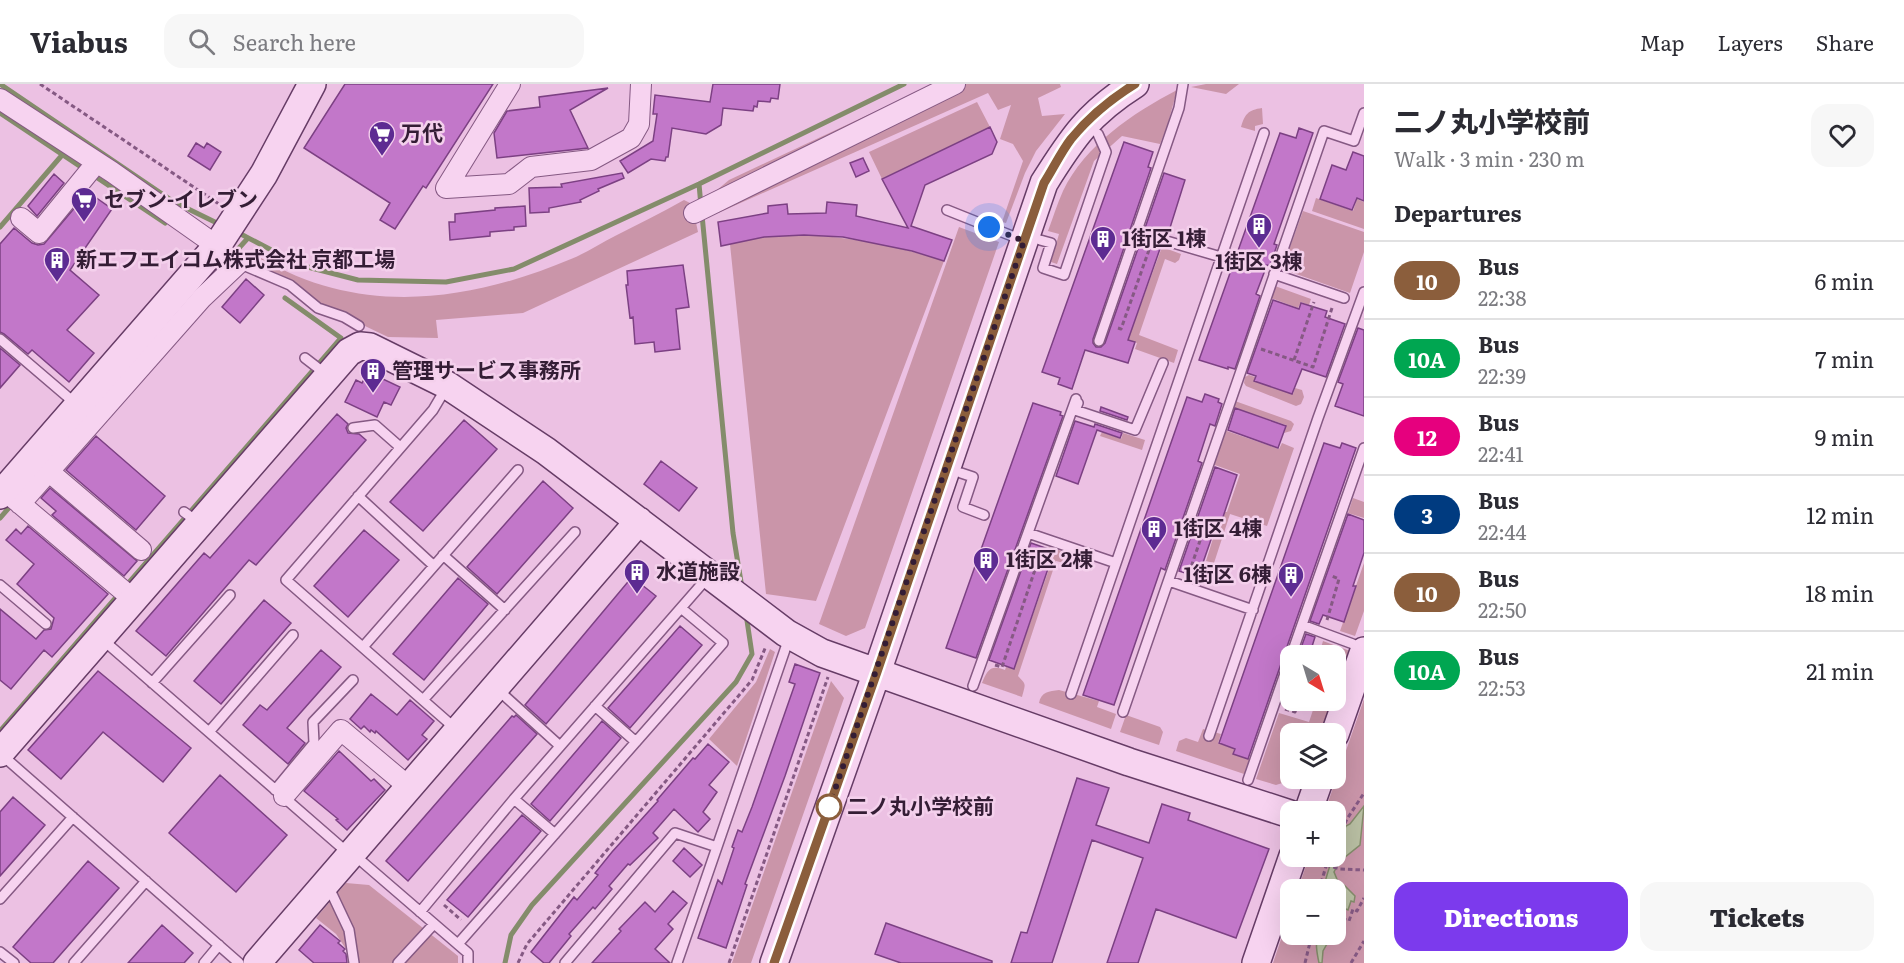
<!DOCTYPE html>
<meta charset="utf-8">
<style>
:root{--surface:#fff;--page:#f7f7f7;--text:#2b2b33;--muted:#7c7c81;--line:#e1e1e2;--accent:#7c3aed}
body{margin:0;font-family:Literata,"Noto Sans JP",serif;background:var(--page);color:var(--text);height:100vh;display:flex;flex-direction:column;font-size:22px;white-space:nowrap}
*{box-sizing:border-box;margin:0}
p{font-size:20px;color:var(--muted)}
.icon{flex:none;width:33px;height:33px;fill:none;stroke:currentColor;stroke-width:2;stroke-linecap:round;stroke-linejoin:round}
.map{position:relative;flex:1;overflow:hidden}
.drawer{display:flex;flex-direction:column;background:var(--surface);width:540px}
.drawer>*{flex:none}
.badge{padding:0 12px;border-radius:20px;font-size:21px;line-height:39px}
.needle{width:39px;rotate:142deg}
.tools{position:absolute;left:1280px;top:561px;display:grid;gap:12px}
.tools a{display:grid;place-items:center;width:66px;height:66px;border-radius:12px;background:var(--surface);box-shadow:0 6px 24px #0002;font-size:30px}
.you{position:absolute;width:30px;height:30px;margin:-15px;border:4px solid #fff;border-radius:50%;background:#1a73e8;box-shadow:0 0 0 9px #1a73e833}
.map>.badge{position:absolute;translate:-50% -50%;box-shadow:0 0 0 3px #fff}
h2{padding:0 30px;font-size:22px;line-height:54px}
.round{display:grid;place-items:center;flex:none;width:63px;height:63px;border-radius:18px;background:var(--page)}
.overview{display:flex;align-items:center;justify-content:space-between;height:102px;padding:0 30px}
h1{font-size:28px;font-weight:800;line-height:45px}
.cta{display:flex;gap:12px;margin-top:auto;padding:12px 30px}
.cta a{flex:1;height:69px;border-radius:18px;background:var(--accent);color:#fff;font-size:24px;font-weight:800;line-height:69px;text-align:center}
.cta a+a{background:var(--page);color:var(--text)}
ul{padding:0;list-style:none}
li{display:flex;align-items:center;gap:18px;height:78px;padding:0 30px;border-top:2px solid var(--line)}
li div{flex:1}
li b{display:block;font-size:22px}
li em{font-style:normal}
li .badge{min-width:66px;font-weight:700;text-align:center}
header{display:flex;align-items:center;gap:36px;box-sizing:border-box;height:84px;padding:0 30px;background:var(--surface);border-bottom:2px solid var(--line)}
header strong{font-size:28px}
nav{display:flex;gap:33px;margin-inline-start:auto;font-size:21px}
.search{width:420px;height:54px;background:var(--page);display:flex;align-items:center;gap:15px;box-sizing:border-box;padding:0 21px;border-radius:18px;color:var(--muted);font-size:22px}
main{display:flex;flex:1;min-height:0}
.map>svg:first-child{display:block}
.green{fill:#ca95a9}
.water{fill:#b9bfa3;stroke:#848c6b;stroke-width:1.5}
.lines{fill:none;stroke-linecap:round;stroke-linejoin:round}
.stream{stroke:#848c6b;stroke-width:5}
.building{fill:#c277c9;stroke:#7c4083;stroke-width:1.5}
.lane-casing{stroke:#855983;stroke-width:12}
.street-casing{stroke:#855983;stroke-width:22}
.secondary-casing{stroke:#663c66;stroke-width:30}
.path{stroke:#855983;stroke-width:3;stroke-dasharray:4.5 3;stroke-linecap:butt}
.lane{stroke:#f7d3f0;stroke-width:9}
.street{stroke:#f7d3f0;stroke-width:20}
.secondary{stroke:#f7d3f0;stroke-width:27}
.line-casing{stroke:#fff;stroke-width:14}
.line{stroke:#8b5e3c;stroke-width:9}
.walk{stroke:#341d35;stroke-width:6;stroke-dasharray:0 10.8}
.stop-dot{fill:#fff;stroke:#8b5e3c;stroke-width:3}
.labels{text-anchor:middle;stroke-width:5;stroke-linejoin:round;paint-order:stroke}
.poi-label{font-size:21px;font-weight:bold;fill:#341d35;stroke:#f4d0ec;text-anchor:start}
.stop-label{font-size:21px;font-weight:bold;fill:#341d35;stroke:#f4d0ec;text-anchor:start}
</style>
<header>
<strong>Viabus</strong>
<div class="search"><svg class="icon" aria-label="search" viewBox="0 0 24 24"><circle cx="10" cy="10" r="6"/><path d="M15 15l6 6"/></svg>Search here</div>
<nav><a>Map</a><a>Layers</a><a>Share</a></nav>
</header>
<main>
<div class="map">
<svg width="1364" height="879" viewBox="0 0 1364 879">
<rect width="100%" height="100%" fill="#ecc1e3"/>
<path class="green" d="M934,0H1060L1061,3L1038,14L1042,32L1065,30L1036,67L1025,89L1006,139L1002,138L1023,77L1013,60L1000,55L1011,21L998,26L988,9L718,129L717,106L729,96Z
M1206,0H1239L1226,10L1191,3Z
M1177,6L1167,43L1160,60L1122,52L1094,77L1057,180L1051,178L1059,150L1048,147C1053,134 1057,120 1063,107C1085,61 1133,29 1177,6Z
M977,18L990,43L882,95L869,68Z
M1262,24L1263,40L1255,42V47L1241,43C1245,30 1248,26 1262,24Z
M1316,114L1353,127L1357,115L1364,118V145L1312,127Z
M684,116L692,120L698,148L523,229L436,236L438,254L388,253L321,221L255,182L257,175L261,174C360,233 469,218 571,175C586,169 601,159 615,152C638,140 661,129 684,116Z
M1303,127L1364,148V168L1350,209L1282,185Z
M959,143L999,158L865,544L846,552L819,540Z
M804,151C852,153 898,162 944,177L816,517L766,510L730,160L764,153Z
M1162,163L1181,170L1179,176L1175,179L1165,175L1139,251L1178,266L1174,279L1135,265L1137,259L1112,250L1110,255L1103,253L1106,244L1130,250Z
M1275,202L1311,215L1309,221L1301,218L1298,224L1271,214Z
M1249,291L1255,293L1254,297L1293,310L1295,304L1302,306L1304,313L1301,320L1296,322L1246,302L1244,299L1245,293Z
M1235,317L1291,337L1294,340L1291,347L1284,349L1286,341L1243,327L1235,332L1231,327Z
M1224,346L1279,365L1282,359L1294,364L1267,442L1230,430L1214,479L1206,477L1215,448L1218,449L1225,428H1227L1240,390L1212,380Z
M1102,348L1121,355L1123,349L1145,356L1142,366L1100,352Z
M1353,414L1364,418V434L1348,429Z
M1049,463L1074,471L1072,476L1068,480L1056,477L1018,592C1026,601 1026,598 1022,613L982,599C987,587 990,580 1005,586L1006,583L1014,585L1055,468L1048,465Z
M1364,479V527L1355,552L1340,547Z
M1323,557L1350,567L1335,611V572L1320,567Z
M770,565L775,568L737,682L709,655L756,598Z
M831,597L844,614L751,879H732Z
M1059,606L1099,617L1097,623L1116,630L1111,645L1039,619C1041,608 1049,607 1059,606Z
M1364,615V879H1273L1290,829V850H1335V806L1298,805L1309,773L1335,772V728L1325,727Z
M1316,617H1333L1322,649L1290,650V694L1295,695L1276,701L1256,695L1279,629L1309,638Z
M1126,631L1160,643L1163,648L1159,661L1120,648Z
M1203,645L1221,650L1218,659L1234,665L1233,670L1252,676L1247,691L1176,667L1179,657L1186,654L1198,658Z
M346,799L369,801L458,872V879H352V874L336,850L316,834Z"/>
<path class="water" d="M1364,722L1360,761L1339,778L1334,788L1339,800L1344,801L1355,812L1354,818L1351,817L1348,826L1339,822L1335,829V806L1323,805C1326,796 1328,785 1332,777C1338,766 1349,760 1344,747L1346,742L1350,740Z
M1318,851H1332L1323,867L1322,879H1319C1317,869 1315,860 1318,851Z"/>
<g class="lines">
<path class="stream" d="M0,0L174,118L221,141
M0,29L165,139
M699,100L701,122
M702,131L733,449L742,504
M0,143L63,70
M235,147L300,181L358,196L446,198L514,185L699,100L904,0
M221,184L248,154
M0,434L14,418
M0,647L341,254L285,214
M505,879L511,851L532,821L736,598L752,570L746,530"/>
</g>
<path class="building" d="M345,0H493L426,104L423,102L395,145L380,136L390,119L304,64Z
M713,0H780L778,15L771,14L770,18L758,17L757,23L754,22L753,27L723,24L721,41L706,50L672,44L668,73H666L665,77L651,75L628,89L620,77L653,57L657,30H653L655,11L710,18Z
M608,4L570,26L588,64L497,74L494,49L507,27L540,23L539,13Z
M990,43L997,58L992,70L925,101L911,142L952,156L944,177L912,167L843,153L804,151L764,153L721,162L718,138L768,129V122L787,120L788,130L826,129L827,118L857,121L856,132L908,144L882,95Z
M1299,44L1313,49L1274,160L1277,161L1270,182L1267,181L1256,210L1260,212L1235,285L1228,283V285L1199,276L1280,49L1296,54Z
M1124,58L1153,68L1148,83L1151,84L1093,255V259L1096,263H1101L1105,259L1141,156L1161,162L1128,256L1135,258L1128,279L1085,266L1072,305L1058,300L1060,294L1042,288Z
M196,59L204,64L207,59L221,68L210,86L188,72Z
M1353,68L1364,72V117L1357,114L1352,126L1320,115L1332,81L1346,86Z
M863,74L869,87L856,93L850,79Z
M622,89L624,94L598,105L599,107L580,116L581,118L549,124V128L530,129L529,104L562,103L561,100Z
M1164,89L1185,96L1169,147L1167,146L1166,150L1145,144Z
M54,90L64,99L37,132L28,122Z
M88,108L112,125L70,186L99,211L67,246L94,269L69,298L32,266L28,270L4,250L0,248V160L14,144L32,159L38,161L44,160Z
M525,122L526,142L514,143V146L490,148V152L450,156L449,138H455V130L495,126V124Z
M683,181L689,223L676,225L680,265L655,268L654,258L635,260L633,233L630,234L626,201H628L627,187Z
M246,195L264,211L240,239L222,223Z
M1273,216L1299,225L1301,219L1327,227L1325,233L1345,240L1326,293L1302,285L1292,310L1254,297L1256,292L1247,289Z
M1358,244L1364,246V332L1335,322L1343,300L1338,298Z
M0,264L20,281L0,304Z
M368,288L400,303L391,321L384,318L377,333L345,318L356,296L362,299Z
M1205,310L1219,315L1218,318L1222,320L1215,342L1210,340L1198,377L1202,379L1166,483L1165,486L1161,484L1114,621L1083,611L1187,313L1202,318Z
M1033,319L1061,328L1060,331L1063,332L976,574L946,564Z
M1101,323L1128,333L1127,336L1100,327Z
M1235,324L1286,342L1278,364L1228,346Z
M337,330L348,340L346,344L348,349L359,350L366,356L256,481L249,476L166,572L136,547L204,469L210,474Z
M464,336L497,365L423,447L390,418Z
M1075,337L1094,343L1095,340L1122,349L1120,354L1097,346L1078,400L1056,392Z
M96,352L165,412L136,446L66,386Z
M1324,359L1340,364L1342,359L1356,364L1248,675L1233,670L1235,665L1219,659Z
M661,377L697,404L679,427L644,400Z
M1215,383L1237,391L1218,448L1214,447L1198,493L1179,487Z
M543,397L573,424L497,510L467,483Z
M50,404L137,477L124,492L52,431L56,427L41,414Z
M1348,430L1364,436V469L1353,502H1356L1344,538L1323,531L1319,540L1310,537Z
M28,442L108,510L52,573L44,566L11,605L0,596V525L36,555L44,546L51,545L54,534L17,500L34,480L6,456L16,445L21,450Z
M364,446L399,476L348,533L314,502Z
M1031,459L1054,467L1014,585L989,576Z
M632,493L656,512L546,640L525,621Z
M458,494L488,520L424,596L393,570Z
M264,516L291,539L221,620L194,597Z
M680,542L702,561L630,644L608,624Z
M1306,550L1315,553L1309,572H1298Z
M321,566L341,583L287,644L305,659L288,680L243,641L260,621L267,626Z
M795,580L820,589L785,692L745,800L747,801L726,864L698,854L718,796L722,800L734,764L732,763L738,746L742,748L752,723L795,600L789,598Z
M98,587L191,664L163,698L103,648L61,695L28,666Z
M1290,596V619L1283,617Z
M371,610L397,631L410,616L434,637L422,651L427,655L408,676L376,647L375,649L371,646L370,648L364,642L361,645L350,635Z
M516,631L537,650L408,797L386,777L512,632L514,633Z
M602,637L621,654L550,737L531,720Z
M708,660L729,678L709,701L717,708L703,728L710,735L698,748L674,725L653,749L658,754L630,781L628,780L609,802L612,805L595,825L593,823L569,850L571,852L549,879H544L531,868L574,813L577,816L598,791L595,789L612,768L658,717L657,716L693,674L695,675Z
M339,667L371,697L374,695L385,706L347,746L336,736L338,735L304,707Z
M220,691L287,751L236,808L169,749Z
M1077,694L1109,704L1096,741L1149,759L1162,720L1190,729L1188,736L1269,765L1236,854L1156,825L1138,879H1107L1143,774L1092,756L1052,879H1011L1021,848L1027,849Z
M13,713L45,741L0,792V728Z
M522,731L541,747L468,833L447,816Z
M684,764L702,781L690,793L673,777Z
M88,777L119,804L53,879H31L13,863Z
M673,807L687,819L668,840L673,845L655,865L670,879H592L621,847L619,845L645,818L655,828Z
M886,839L992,877V879H901L875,870Z
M162,841L193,869L184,879H128Z
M320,841L340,857L338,859L345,865L343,867L346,870L347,879H314L299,866Z"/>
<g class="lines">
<g class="lane-casing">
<path id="lane" d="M947,126L1022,156
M1136,148L1221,173
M1040,156L1051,159L1043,184L1064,191L1106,68L1098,50
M218,163L236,178L290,201L318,224L344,233L359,242
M1274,190L1344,214
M0,255L76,320
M1099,257L1179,24L1183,0
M305,274L327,291
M446,304L433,326L286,496L457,646
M1078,319L1075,326L1135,346L1163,279
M353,344L375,341L400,363
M961,389L973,393L963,423L984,431
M358,412L434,482
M184,428L199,439
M1028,449L1116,479
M443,471L505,526
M1169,497L1253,526
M0,501L46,540
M1302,541L1353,560
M102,555L341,763L352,769L468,869V879
M363,563L518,386
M1291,572L1364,364
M152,599L230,511
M973,602L1076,315
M497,605L560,662
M1071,610L1264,49
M423,616L575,448
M595,622L636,658
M1123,628L1324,47L1354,57L1364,29
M209,648L293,551
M1209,652L1318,334L1364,208
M2,671L239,879
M1248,696L1290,575
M275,706L314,659L313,638L353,596
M514,715L555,750
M332,810L349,846L354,879
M0,815L73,733
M420,828L514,715L708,493
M458,860L723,559L681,524
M0,868L14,879
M74,879L146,797
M204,879L219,861
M398,879L434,840
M565,879L675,749L717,763
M677,879L789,554"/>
</g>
<g class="street-casing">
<path id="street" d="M510,0L446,104L509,100L531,83L591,76L631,54L639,40L641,0
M0,15L112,88L217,162
M694,129L955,0
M21,134L39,149L97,78
M40,380L141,466
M11,412L133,515
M20,420L202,214L239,179
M284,712L341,646L409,703"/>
</g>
<g class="secondary-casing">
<path id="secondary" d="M0,411L217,162L264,90L312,0
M1335,650L1364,567
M0,669L349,268L360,262L370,263L447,301L546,367L786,549L822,569L1129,678L1290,730
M1308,728L1320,694
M257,879L639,437
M774,879L877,588L1044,99C1072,54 1089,29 1135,0
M1256,879L1293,772"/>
</g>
<path class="path" d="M40,0L219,120
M1118,244L1121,245L1149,166
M1261,265L1313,283L1332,224
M1294,276L1314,218
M1189,489L1203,448L1199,446
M1327,536L1339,495L1332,492
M1315,572L1318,562
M995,581L1002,583L1041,468
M1285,625L1295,628L1299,616
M1335,760L1347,735L1364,709
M1315,774L1328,777
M1326,781L1340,785L1364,786
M1319,806L1329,772
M444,821L461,836
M1335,832L1349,837L1353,825L1357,827L1364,814
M518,879L527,860L752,596L766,562
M729,879L828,593
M1305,879L1312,850
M1351,879L1364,857"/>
<use href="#lane" class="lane"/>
<use href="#street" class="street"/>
<use href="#secondary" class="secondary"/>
</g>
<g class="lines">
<g class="line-casing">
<path id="line" d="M774,879L877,588L1044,99C1053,85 1061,68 1071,55C1089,33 1111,15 1135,0"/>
</g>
<use href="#line" class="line"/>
<path class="walk" d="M829,723L1024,157L989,143"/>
</g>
<defs>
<g id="supermarket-pin" transform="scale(1.35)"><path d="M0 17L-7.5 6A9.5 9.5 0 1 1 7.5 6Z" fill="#5d2b92" stroke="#f4d0ec"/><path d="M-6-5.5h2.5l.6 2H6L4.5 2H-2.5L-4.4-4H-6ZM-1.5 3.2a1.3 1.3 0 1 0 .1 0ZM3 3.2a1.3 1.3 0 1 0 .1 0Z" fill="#fff"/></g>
<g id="building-pin" transform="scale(1.35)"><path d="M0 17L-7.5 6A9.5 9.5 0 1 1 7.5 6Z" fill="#5d2b92" stroke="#f4d0ec"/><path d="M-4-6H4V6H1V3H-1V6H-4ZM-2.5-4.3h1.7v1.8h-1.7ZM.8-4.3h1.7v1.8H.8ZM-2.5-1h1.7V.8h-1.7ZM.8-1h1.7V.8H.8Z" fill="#fff"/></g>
</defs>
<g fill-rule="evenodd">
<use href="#supermarket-pin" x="382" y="50"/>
<use href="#supermarket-pin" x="84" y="116"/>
<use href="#building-pin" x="1259" y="142"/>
<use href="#building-pin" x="1103" y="155"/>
<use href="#building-pin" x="57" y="176"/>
<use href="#building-pin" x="373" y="287"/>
<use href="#building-pin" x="1154" y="445"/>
<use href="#building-pin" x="986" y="476"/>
<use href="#building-pin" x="637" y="488"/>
<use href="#building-pin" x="1291" y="491"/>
</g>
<circle class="stop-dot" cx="829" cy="723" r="12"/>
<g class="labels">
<g class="poi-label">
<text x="401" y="57">万代</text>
<text x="104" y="123">セブン-イレブン</text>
<text x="1122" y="162">1街区 1棟</text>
<text x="76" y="183">新エフエイコム株式会社 京都工場</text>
<text x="1259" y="185" text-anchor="middle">1街区 3棟</text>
<text x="392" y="294">管理サービス事務所</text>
<text x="1174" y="452">1街区 4棟</text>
<text x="1006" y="483">1街区 2棟</text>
<text x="656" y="495">水道施設</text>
<text x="1272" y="498" text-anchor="end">1街区 6棟</text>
</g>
<g class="stop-label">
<text x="847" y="730">二ノ丸小学校前</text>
</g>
</g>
</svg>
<div class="tools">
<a><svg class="needle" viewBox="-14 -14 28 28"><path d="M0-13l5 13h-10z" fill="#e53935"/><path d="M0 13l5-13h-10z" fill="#7c7c81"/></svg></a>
<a><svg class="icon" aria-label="layers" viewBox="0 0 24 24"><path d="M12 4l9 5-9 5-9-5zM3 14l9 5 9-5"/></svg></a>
<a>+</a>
<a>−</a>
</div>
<div class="you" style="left:989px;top:143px"></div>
</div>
<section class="drawer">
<div class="overview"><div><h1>二ノ丸小学校前</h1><p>Walk · 3 min · 230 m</p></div><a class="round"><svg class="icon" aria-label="heart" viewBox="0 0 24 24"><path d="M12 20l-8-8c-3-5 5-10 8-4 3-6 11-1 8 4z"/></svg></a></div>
<h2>Departures</h2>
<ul>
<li><span class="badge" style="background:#8b5e3c;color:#fff">10</span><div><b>Bus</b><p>22:38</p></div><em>6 min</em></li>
<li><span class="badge" style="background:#00a651;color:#fff">10A</span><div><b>Bus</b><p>22:39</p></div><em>7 min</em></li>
<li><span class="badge" style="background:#e6007e;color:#fff">12</span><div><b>Bus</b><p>22:41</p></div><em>9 min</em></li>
<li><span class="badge" style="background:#003b80;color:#fff">3</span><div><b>Bus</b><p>22:44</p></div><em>12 min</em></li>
<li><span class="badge" style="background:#8b5e3c;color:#fff">10</span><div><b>Bus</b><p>22:50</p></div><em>18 min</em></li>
<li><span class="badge" style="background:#00a651;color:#fff">10A</span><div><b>Bus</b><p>22:53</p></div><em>21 min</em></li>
</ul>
<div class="cta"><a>Directions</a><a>Tickets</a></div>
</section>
</main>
